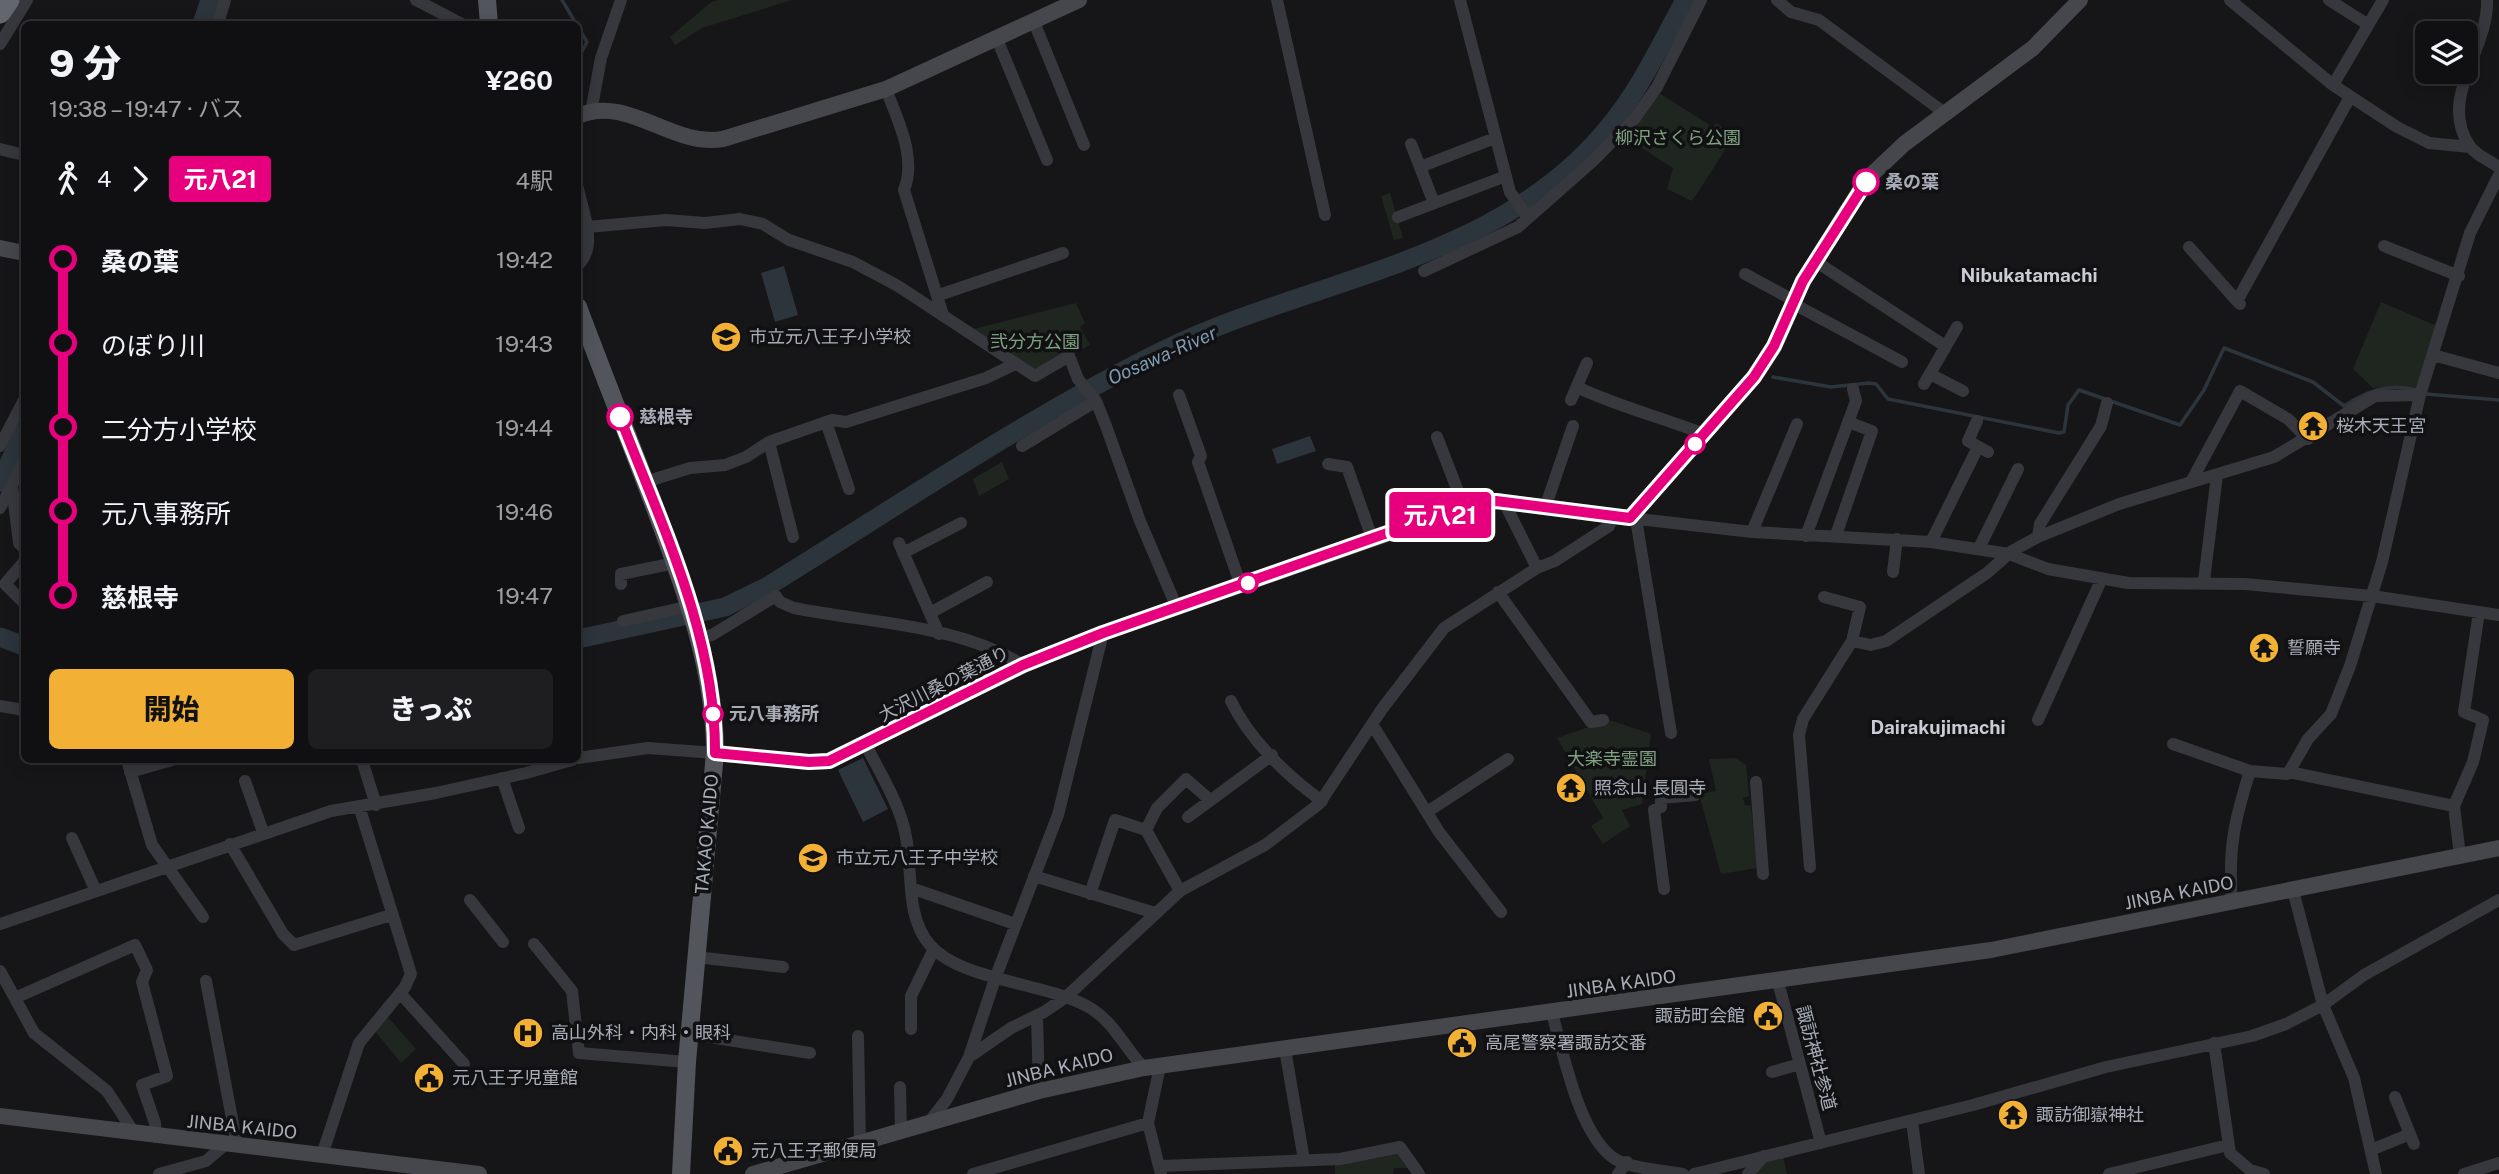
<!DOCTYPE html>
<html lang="ja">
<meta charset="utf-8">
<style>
:root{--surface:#101012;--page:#1e1e20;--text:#f1f3f6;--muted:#9c9d9f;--line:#303032;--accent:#f2b134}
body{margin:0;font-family:"Public Sans","Noto Sans JP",sans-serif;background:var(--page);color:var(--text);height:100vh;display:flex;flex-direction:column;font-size:26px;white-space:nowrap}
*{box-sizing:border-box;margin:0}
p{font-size:23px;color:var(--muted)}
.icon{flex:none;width:38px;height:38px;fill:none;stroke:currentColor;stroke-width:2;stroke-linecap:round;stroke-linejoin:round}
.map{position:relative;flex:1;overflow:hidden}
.drawer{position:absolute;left:21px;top:21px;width:560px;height:742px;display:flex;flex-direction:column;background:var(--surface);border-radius:10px;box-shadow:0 4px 18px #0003,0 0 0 2px var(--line)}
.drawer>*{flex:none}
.badge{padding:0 14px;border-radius:5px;font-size:24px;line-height:46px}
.controls{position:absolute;left:2415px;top:21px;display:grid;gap:14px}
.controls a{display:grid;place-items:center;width:63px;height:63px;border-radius:10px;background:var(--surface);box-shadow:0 4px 18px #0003,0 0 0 2px var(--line);font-size:35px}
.map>.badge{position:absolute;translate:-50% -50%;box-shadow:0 0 0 4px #fff}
.legs{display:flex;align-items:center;gap:10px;height:77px;padding:0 28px;font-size:23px}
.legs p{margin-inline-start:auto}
.summary{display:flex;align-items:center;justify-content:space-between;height:119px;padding:0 28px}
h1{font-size:38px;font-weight:800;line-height:52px}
.action{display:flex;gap:14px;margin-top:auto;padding:14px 28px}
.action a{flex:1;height:80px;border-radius:10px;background:var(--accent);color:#111;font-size:28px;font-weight:800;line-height:80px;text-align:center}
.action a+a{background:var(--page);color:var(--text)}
ul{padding:0 28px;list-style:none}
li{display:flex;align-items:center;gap:24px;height:84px;font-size:26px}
li i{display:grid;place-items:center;width:10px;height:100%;margin:0 9px;background:currentColor}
li i::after{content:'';width:18px;height:18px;margin:-9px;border:5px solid;border-radius:50%;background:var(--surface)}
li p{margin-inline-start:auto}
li:first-child i{background:linear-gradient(#0000 50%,currentColor 0)}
li:last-child i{background:linear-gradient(currentColor 50%,#0000 0)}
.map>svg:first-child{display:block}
.green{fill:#1e261f}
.water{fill:#2c353c}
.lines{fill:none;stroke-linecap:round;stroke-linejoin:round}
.stream{stroke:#2c353c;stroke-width:3.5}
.river{stroke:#2c353c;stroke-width:19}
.street{stroke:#37383d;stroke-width:12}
.secondary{stroke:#45474d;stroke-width:16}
.primary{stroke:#53555c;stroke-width:18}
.highway{stroke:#63666e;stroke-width:21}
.line-1-casing{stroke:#fff;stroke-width:16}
.line-1{stroke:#e6007e;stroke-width:10}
.stop-1-dot{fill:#fff;stroke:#e6007e;stroke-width:3.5}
.labels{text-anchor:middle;stroke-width:7;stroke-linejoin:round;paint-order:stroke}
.park-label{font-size:18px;fill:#7fa381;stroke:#111113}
.stop-label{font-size:18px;font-weight:bold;fill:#a8adb8;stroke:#111113;text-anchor:start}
.poi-label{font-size:18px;fill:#a8adb8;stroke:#111113;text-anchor:start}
.street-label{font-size:18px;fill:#a8adb8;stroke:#111113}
.neighbourhood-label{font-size:19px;font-weight:bold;fill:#c9ccd4;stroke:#111113}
.water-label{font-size:19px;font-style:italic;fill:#7f9bb3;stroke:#111113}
</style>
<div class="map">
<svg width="2499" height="1174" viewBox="0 0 2499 1174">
<rect width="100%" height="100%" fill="#161618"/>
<path class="green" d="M718,0H792L702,28L675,45L670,37L711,2Z
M1659,93L1713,127L1716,123L1735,135L1692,201L1667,189L1673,168L1634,143L1626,133Z
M1390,193L1403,238L1394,240L1381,196Z
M2381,302L2437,326L2416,389L2395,386L2373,388L2353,369Z
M1076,303L1085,323L1080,327L1090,345L1035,376L966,331Z
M1002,462L1009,479L979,496L973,479Z
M1609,720L1651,734L1642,804L1622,810L1630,826L1603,844L1591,826L1603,818L1557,738Z
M1736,758L1746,765L1749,796L1743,798L1745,806L1751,805L1757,868L1721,874L1699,794L1716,791L1709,759Z
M387,1016L416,1049L401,1063L375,1031Z
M1399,1150L1410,1168H1394L1393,1174H1335V1163Z
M1783,1156L1787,1174H1753L1766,1159Z"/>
<path class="water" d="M784,266L798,315L775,322L761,273Z
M1310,436L1316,451L1277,464L1272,449Z
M863,758L888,809L863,822L838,770Z"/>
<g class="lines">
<path class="stream" d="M562,0L587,42L578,59
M1773,377L1831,387L1869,383L1876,384L1888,399L2059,433L2064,432L2068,405L2079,390L2180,425L2204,390L2224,348L2313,382L2344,406C2366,392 2389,382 2416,390
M1080,393L1083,398
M2426,394L2499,400
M578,556L581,559L578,577
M578,637V639"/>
<path class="river" d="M202,24L210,0
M0,482L24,432
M0,637L24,646
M578,639L725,607L768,586C898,506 1025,419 1162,351C1310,278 1496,264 1607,129C1640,90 1661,44 1685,0"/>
<path class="street" d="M416,0L462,24
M1277,0L1325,215
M1460,0L1510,192L1528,218
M1777,0L1791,12L1819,20L1946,114
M2230,0L2333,85L2397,127L2429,143L2470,147
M2329,0L2367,24
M2487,0C2489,49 2438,97 2469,145C2474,154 2490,161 2499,167
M1034,22L1084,145
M218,24L225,0
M997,39L1047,160
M0,44L27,0
M2333,85L2383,0
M886,89C898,121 917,158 904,190L943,315
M591,112L601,58L621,0
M1411,144L1434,203
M0,149L24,155
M1420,167L1495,138
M578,189C583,212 598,247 578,265
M1398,217L1506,176
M587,227L666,220L705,223L740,219L763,224L789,240L853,262L898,286L1035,376L1069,356L1078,379L1096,401L1106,426L1140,521L1177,608
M2384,246L2459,276
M2189,247L2237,301
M1815,261L1945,346
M1424,271L1518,227L1594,160L1635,118L1657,87L1701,0
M1745,274L1793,300
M939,295L1063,253
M1792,303L1902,362
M2240,304L2237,301L2350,97
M2433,355L2499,373
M1930,374L1963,391
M1924,384L1957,327
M1577,387C1619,407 1661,417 1704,434
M1179,395L1201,456L1198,462L1241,586
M1571,400L1587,363
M1977,421L1968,441L1988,452
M826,422L849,489
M1437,437L1464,507
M769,442L793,537
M0,446L24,400
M1022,446L1096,401
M1328,464L1347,467L1372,538
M2192,480L2240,391L2288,419L2308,439
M645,482L690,468L725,465L746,457L769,442L832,420L846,422L986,378L1015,364
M12,486L19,543L24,548
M1504,502L1537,568
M0,508L24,462
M1545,508L1573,426
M1630,518L1752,532L1931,542L2009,554L2048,569L2128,583L2245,584L2372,596L2499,615
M1636,519L1671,733
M1752,532L1797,424
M1836,535L1872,431L1848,422
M1806,536L1856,401L1853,389
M2038,537L2040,524L2101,426L2107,403
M1931,542L1978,447
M899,543L939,634
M1979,548L2018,469
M903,553L961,523
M24,562L5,584L24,603
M1893,572L1897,539
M2204,581L2217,475
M621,584V574L675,563
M1498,592L1591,722L1603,720
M1824,597L1860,607L1852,641
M930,613L987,582
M623,621L690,606
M700,637L712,635L776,596L780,602L794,608C869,623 957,624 1023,665
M1231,701C1249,739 1287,776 1322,801
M0,706L24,710
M2038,720L2102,578
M1372,724L1439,832L1501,912
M2173,744L2250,771L2287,774L2289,772L2454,806L2460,856
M866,745C880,773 901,806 906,837C913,871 905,917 930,945C962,982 1048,982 1092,1009C1115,1024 1125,1048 1144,1068
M578,758L648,748L715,753
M127,760L152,845L203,917
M362,760L376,805
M130,772L172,760
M2289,772L2308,739L2331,714L2350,666L2382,562L2420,395L2470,233L2499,175
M502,778L519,828
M245,781L263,832
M1756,782L1763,874
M2454,806L2473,762L2483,720L2464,712L2479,612
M1427,812L1508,759
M1188,817L1272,755
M1146,830L1157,808L1186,779L1210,800
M72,838L95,889
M230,844L283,934L294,945L391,915
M1810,867L1799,735L1803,719L1852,641L1871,645L1886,641L1987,573L2012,551L2038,537L2119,504L2274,457L2375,396L2420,395
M1034,876L1155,913
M911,888L1015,924
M1664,889L1654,810L1661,807V798L1695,795
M2293,890L2323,1005L2354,1078L2376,1174
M1090,894L1115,820L1146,830L1180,891
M470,900L503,942
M2232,902C2228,849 2234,822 2250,771
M0,924L331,811L436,793L526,773L572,760
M534,944L572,991L579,1053L687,1062
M696,957L783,967
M0,971L34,1033L107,1091L135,1134
M206,981L237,1145
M1778,982L1821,1143
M400,993L464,1064
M17,997L135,945L147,970L142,982L167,1076L142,1085L155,1123L156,1137
M1552,1013C1563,1052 1579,1136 1615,1159C1632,1169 1664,1170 1683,1174
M1037,1015L1039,1091
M911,1029V996L934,949
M690,1034L810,1053
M858,1036L860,1143
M2214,1043L2230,1153L2250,1170L2264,1174
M1285,1049L1304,1160
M969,1057L1011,1028L1044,1012L1066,997L1180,891L1265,845L1319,804L1382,709L1444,628L1537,568L1555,561L1609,526L1612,517
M1160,1066L1148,1123L1161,1174
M1772,1072L1800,1064
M900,1087L901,1131
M2395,1097L2414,1144
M1912,1121L1919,1174
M929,1122L947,1099L969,1057L996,976L1058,815L1103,633
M2371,1150L2410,1134
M322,1155L359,1043L405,987L411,974L359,806
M1161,1166L1340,1159L1400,1147L1419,1174
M159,1174L206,1161L226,1144
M973,1174L1148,1123
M1618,1174L1627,1162
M1694,1174L1973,1105L2106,1067L2252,1036L2286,1024L2323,1005L2364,975L2499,900
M1748,1174L1764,1156
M2109,1174L2228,1145
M2464,1174L2499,1163"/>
<path class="secondary" d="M578,116C628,94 672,148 723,139L886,89L1079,0
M0,248L24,253
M715,753L809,762L829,761L1023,665L1103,633L1464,507L1496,501L1630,518L1754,377L1774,347L1803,281L1867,179L1904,144L2033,48L2080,0
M0,1116L479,1174
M753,1174L1039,1091L1144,1068L1991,950L2499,848"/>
<path class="primary" d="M487,0L489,24
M578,307C604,376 632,446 658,516C686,593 715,669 715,753L687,1062L681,1174"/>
<path class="highway" d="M0,13L9,0"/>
</g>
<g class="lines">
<g class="line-1-casing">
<path id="line-1" d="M620,417C661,524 716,636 715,753L809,762L829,761L1023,665L1103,633L1464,506L1496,501L1630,518L1754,377L1774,346L1803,281L1866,182"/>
</g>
<use href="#line-1" class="line-1"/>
</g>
<defs>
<g id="school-disc" transform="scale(1.575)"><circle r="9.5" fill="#f2b134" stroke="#111113"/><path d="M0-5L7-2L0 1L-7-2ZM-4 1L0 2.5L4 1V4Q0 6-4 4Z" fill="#111"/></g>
<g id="temple-disc" transform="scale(1.575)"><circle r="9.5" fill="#f2b134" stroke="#111113"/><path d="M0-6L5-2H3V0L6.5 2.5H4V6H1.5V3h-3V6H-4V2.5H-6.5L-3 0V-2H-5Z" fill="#111"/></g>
<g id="civic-disc" transform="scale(1.575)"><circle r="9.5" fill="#f2b134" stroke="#111113"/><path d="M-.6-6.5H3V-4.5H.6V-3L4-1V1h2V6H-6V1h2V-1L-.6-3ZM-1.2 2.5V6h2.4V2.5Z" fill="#111"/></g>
<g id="hospital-disc" transform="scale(1.575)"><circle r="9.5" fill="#f2b134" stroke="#111113"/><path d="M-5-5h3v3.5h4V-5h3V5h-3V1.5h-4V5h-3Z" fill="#111"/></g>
</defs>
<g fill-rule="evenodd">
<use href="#school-disc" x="726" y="337"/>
<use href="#temple-disc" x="2313" y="426"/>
<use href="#temple-disc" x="2264" y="648"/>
<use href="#temple-disc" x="1571" y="788"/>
<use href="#school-disc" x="813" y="858"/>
<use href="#civic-disc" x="1768" y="1016"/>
<use href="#hospital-disc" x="528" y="1033"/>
<use href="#civic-disc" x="1462" y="1043"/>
<use href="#civic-disc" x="429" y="1078"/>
<use href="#temple-disc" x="2013" y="1115"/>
<use href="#civic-disc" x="728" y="1151"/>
</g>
<g class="stop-1-dot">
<circle cx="1866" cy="182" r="12"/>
<circle cx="620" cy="417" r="12"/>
<circle cx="1695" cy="444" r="9"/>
<circle cx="1248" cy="583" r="9"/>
<circle cx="713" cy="714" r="9"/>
</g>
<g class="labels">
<g class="park-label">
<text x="1678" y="144">柳沢さくら公園</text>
<text x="1035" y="348">弐分方公園</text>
<text x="1612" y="765">大楽寺霊園</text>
</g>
<g class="stop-label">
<text x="1885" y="188">桑の葉</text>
<text x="639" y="423">慈根寺</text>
<text x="729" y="720">元八事務所</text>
</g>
<g class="poi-label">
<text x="749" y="343">市立元八王子小学校</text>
<text x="2336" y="432">桜木天王宮</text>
<text x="2287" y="654">誓願寺</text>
<text x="1594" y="794">照念山 長圓寺</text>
<text x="836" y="864">市立元八王子中学校</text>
<text x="1745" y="1022" text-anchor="end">諏訪町会館</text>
<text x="551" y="1039">高山外科・内科・眼科</text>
<text x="1485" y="1049">高尾警察署諏訪交番</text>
<text x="452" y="1084">元八王子児童館</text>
<text x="2036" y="1121">諏訪御嶽神社</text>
<text x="751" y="1157">元八王子郵便局</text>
</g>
<g class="street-label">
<text transform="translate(944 684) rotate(-27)" y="6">大沢川桑の葉通り</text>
<text transform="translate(707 834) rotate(-85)" y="6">TAKAO KAIDO</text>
<text transform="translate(2179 893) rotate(-11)" y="6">JINBA KAIDO</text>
<text transform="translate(1621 984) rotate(-8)" y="6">JINBA KAIDO</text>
<text transform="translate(1816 1058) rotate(75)" y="6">諏訪神社参道</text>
<text transform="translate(1059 1068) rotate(-14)" y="6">JINBA KAIDO</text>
<text transform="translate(242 1127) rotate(6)" y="6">JINBA KAIDO</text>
</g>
<g class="neighbourhood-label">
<text x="2029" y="282">Nibukatamachi</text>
<text x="1938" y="734">Dairakujimachi</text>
</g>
<g class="water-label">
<text transform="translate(1162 355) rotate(-24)" y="7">Oosawa-River</text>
</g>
</g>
</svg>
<div class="controls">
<a><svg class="icon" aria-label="layers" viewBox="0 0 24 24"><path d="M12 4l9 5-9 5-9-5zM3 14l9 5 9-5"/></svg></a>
</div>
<b class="badge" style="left:1440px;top:515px;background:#e6007e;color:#fff">元八21</b>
<section class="drawer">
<div class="summary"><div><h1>9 分</h1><p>19:38 – 19:47 · バス</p></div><b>¥260</b></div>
<div class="legs"><svg class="icon" aria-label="walk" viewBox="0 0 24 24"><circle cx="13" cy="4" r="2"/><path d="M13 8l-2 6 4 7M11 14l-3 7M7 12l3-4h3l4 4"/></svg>4<svg class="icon" aria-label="forward" viewBox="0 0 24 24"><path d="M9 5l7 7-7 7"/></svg><b class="badge" style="background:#e6007e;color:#fff">元八21</b><p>4駅</p></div>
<ul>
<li><i style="color:#e6007e"></i><b>桑の葉</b><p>19:42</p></li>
<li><i style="color:#e6007e"></i><span>のぼり川</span><p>19:43</p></li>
<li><i style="color:#e6007e"></i><span>二分方小学校</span><p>19:44</p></li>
<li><i style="color:#e6007e"></i><span>元八事務所</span><p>19:46</p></li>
<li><i style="color:#e6007e"></i><b>慈根寺</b><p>19:47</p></li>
</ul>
<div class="action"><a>開始</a><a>きっぷ</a></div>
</section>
</div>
